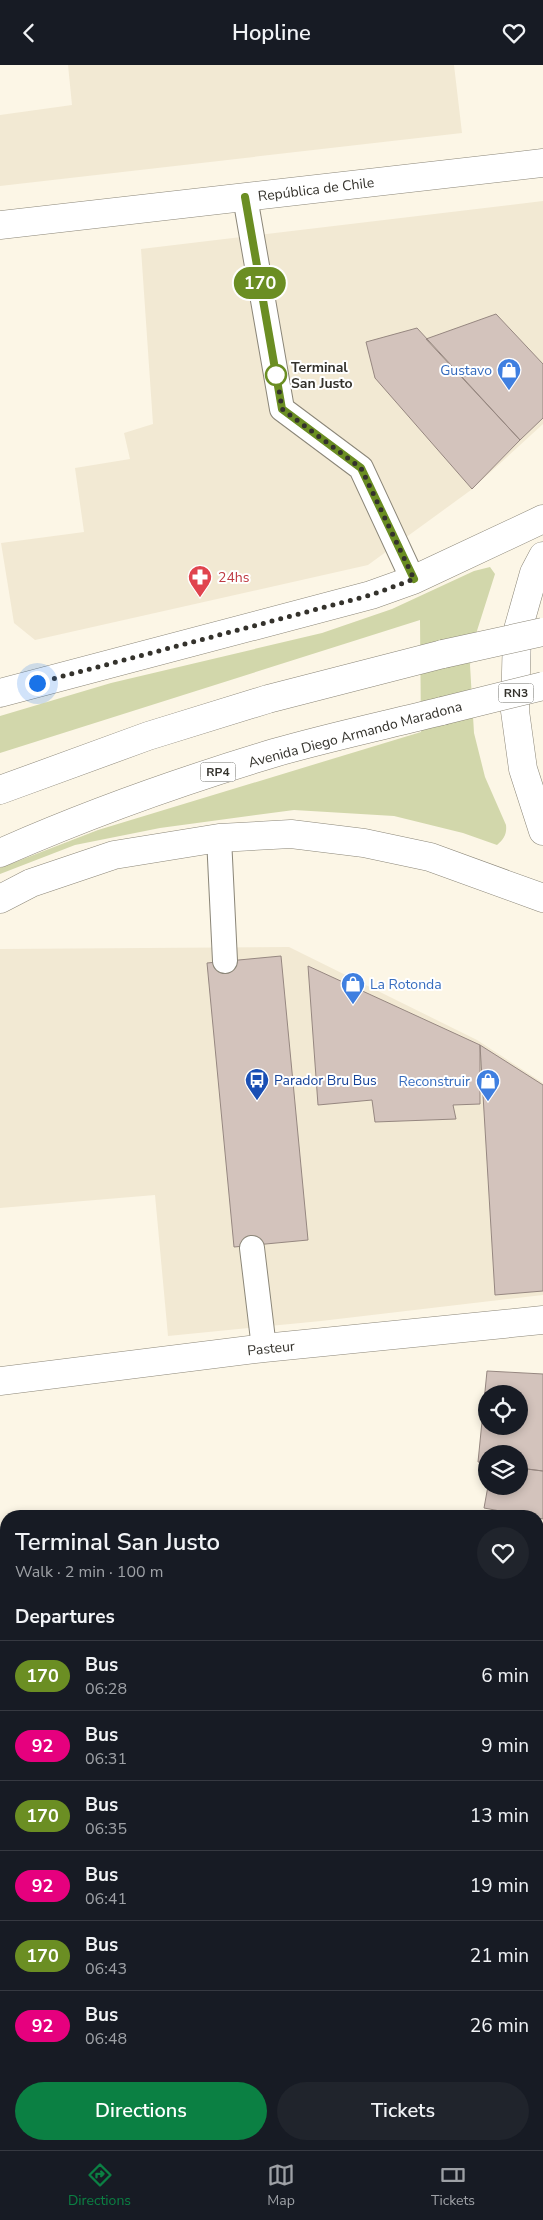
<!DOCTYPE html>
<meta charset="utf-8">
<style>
:root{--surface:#171b24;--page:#20242c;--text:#f1f3f6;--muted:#9ea1a6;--line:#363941;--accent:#0b8043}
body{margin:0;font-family:"Nunito Sans",sans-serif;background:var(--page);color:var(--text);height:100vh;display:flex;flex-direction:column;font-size:19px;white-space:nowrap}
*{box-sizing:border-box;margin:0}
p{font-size:16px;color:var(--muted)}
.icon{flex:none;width:28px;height:28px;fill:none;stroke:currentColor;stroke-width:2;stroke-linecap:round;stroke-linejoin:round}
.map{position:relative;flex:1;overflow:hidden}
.sheet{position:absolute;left:0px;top:1445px;width:544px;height:640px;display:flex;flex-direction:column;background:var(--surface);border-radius:20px 20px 0 0;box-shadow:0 2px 8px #0003}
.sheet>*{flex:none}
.badge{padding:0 10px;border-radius:16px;font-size:18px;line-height:32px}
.buttons{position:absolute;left:478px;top:1320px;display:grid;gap:10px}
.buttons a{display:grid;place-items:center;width:50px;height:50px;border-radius:50%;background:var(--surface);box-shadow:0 2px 8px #0003;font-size:25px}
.you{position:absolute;width:25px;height:25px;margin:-12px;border:4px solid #fff;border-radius:50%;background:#1a73e8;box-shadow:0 0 0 8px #1a73e833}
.map>.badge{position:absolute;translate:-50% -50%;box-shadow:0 0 0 2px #fff}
h2{padding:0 15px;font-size:19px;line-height:45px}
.round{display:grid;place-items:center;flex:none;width:52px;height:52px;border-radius:26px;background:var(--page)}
.summary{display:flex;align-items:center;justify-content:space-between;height:85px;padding:0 15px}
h1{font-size:24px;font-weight:600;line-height:38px}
.action{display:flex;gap:10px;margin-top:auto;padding:10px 15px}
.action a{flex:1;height:58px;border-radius:30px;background:var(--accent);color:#fff;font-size:20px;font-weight:600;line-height:58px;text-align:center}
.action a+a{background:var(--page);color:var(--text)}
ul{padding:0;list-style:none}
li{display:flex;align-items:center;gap:15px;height:70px;padding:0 15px;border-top:1px solid var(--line)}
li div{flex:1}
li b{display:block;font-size:19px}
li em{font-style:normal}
li .badge{min-width:55px;font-weight:700;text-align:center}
header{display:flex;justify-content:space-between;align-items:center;height:65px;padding:0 15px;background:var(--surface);font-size:22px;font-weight:600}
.menu{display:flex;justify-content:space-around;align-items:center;height:70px;border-top:1px solid var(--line);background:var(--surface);font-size:14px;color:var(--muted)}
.menu a{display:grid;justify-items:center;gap:2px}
.menu .current{color:var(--accent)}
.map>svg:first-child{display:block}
.built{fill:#f2e9d3}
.green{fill:#d2d7ab}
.building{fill:#d3c3bc;stroke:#968780;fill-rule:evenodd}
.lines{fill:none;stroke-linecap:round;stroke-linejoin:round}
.lane-casing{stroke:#8b8678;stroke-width:26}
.street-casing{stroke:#8b8678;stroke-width:29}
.secondary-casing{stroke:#8b8678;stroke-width:29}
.primary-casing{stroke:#8b8678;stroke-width:29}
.highway-casing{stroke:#8b8678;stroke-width:29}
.lane{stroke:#fff;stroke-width:24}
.street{stroke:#fff;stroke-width:28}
.secondary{stroke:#fff;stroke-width:28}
.primary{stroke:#fff;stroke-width:28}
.highway{stroke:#fff;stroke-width:28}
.primary-bridge-casing{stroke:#8b8678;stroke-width:29;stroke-linecap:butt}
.primary-bridge{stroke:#fff;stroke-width:28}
.line-casing{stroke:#fff;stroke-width:11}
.line{stroke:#6b8e23;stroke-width:8}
.walk{stroke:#34322c;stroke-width:5;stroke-dasharray:0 9}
.stop-dot{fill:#fff;stroke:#6b8e23;stroke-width:2.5}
.labels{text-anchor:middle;stroke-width:4;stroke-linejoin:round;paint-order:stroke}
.shield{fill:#fff;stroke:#71706b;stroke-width:1}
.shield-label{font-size:12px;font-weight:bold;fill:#34322c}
.street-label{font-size:14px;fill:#34322c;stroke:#fff}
.stop-label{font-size:14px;font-weight:bold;fill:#34322c;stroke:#fff;text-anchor:start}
.shop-label{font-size:14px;fill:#366cbe;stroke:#fff;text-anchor:end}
.health-label{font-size:14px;fill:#be3a42;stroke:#fff;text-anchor:start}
.transit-label{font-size:14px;fill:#164399;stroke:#fff;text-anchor:start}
</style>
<header><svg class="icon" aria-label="back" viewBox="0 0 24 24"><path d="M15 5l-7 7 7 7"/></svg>Hopline<svg class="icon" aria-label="heart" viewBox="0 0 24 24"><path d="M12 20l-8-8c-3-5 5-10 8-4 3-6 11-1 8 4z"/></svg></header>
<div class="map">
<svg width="543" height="2085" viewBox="0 0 543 2085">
<rect width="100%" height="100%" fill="#fcf6e6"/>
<path class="built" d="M68,0H454L462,68L0,121V50L72,40Z
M543,136V359L471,425L368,500L35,575L14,558L1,478L84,467L75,403L130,394L124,368L153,359L141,184Z
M289,882L477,975L543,1018V1230L321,1256L168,1271L155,1130L0,1143V884Z"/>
<path class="green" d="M490,502L495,509L475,572L470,600L474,668L485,712L506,760C507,769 504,774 497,780L463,768L394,751L294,745L160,763L75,780L0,809V803L98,765L421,667L420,555L0,688V651L111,618L322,568L392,544L474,506Z"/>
<path class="building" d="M496,249L543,299V353L520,375L426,274Z
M417,263L520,375L472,424L375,313L366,277Z
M281,891L308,1175L234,1182L207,898Z
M308,901L480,980V1039L453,1040L456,1054L375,1057L372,1035L318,1040Z
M480,980L543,1020V1226L495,1230Z
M487,1306L543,1309V1406L519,1403V1389H486V1398L478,1397ZM486,1329H519V1361H486Z
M519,1403L543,1406V1454L484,1443L488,1421H519Z
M538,1523L543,1524V1580L538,1579Z
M538,1579L543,1580L538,1613Z
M355,2079H441L440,2085H354Z"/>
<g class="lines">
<g class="lane-casing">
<path id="lane" d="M245,132L282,344L361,403L413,515
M219,773L225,896
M252,1183L264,1283"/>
</g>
<g class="street-casing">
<path id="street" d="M0,160L543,98
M0,1316L264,1283L543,1255
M0,1942H6"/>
</g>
<g class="secondary-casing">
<path id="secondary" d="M0,628L371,530L413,515L543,454
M0,834L31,818L114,790L219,773L291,769L364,778L430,792L543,833"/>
</g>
<g class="primary-casing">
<path id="primary" d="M0,725L148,671L268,634L443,589
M0,788C88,749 181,716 274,688C329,672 386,660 442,646"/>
</g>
<g class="highway-casing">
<path id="highway" d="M543,491L534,508L517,568L515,646L523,704L543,766
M538,1883L543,1858
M507,2085L508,2079"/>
</g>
<use href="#lane" class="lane"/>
<use href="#street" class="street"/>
<use href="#secondary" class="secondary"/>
<use href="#primary" class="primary"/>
<use href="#highway" class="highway"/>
<g class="primary-bridge-casing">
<path id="primary-bridge" d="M443,589L543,567
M442,646L543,621"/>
</g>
<use href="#primary-bridge" class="primary-bridge"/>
</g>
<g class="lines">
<g class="line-casing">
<path id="line" d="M245,132L282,344L361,403L414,514"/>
</g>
<use href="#line" class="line"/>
<path class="walk" d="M37,618L371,530L414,514L361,403L282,344L276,306V310"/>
</g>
<defs>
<g id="shop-pin" transform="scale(1.25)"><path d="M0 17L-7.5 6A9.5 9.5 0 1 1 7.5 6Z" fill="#3f7fe0" stroke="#fff"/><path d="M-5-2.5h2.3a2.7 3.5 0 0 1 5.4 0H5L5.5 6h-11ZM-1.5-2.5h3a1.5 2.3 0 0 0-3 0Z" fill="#fff"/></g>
<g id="pharmacy-pin" transform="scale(1.25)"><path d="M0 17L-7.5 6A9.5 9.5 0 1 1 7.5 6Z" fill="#e0444e" stroke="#fff"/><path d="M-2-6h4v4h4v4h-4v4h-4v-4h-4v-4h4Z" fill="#fff"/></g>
<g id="bus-pin" transform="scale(1.25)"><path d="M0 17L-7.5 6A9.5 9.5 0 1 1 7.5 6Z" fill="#1a4fb4" stroke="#fff"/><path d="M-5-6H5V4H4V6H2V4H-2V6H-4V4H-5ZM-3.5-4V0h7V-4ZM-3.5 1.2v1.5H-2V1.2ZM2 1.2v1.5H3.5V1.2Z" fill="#fff"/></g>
</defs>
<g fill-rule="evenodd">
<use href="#shop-pin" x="509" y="305"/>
<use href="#pharmacy-pin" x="200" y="512"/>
<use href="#shop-pin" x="353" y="919"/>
<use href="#bus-pin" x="257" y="1015"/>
<use href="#shop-pin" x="488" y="1016"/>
</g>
<circle class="stop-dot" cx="276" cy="310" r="10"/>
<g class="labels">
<g class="shield">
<rect x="498.5" y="618.5" width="35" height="19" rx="4"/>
<rect x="200.5" y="697.5" width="35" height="19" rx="4"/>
</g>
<g class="shield-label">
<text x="516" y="632">RN3</text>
<text x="218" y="711">RP4</text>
</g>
<g class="street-label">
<text transform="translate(316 124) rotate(-7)" y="5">República de Chile</text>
<text transform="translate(355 669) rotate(-15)" y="5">Avenida Diego Armando Maradona</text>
<text transform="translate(271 1283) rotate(-6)" y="5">Pasteur</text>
</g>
<g class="stop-label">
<text x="291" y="307">Terminal<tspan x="291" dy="16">San Justo</tspan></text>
</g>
<g class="shop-label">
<text x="492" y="310">Gustavo</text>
<text x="370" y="924" text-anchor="start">La Rotonda</text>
<text x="470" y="1021">Reconstruir</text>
</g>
<g class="health-label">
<text x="218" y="517">24hs</text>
</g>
<g class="transit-label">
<text x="274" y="1020">Parador Bru Bus</text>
</g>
</g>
</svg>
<div class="buttons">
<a><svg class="icon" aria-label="locate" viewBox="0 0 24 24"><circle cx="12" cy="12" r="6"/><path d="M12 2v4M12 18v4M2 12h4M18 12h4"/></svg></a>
<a><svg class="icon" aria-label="layers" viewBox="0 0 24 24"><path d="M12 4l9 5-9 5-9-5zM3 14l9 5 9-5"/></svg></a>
</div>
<div class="you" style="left:37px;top:618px"></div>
<b class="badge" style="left:260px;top:218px;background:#6b8e23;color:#fff">170</b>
<section class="sheet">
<div class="summary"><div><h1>Terminal San Justo</h1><p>Walk · 2 min · 100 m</p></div><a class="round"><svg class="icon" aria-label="heart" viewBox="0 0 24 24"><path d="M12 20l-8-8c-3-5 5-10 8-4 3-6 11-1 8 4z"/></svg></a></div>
<h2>Departures</h2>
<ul>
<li><span class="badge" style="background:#6b8e23;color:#fff">170</span><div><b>Bus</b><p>06:28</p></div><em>6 min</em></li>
<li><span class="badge" style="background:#e6007e;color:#fff">92</span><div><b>Bus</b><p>06:31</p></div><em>9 min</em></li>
<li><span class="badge" style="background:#6b8e23;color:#fff">170</span><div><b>Bus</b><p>06:35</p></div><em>13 min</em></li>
<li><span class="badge" style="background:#e6007e;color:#fff">92</span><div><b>Bus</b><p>06:41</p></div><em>19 min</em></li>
<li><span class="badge" style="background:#6b8e23;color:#fff">170</span><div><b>Bus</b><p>06:43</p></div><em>21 min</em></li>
<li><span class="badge" style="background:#e6007e;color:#fff">92</span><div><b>Bus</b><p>06:48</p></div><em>26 min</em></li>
</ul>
<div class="action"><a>Directions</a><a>Tickets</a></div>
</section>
</div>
<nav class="menu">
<a class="current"><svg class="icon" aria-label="directions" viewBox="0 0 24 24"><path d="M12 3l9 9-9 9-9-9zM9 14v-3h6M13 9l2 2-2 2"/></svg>Directions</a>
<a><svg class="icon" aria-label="map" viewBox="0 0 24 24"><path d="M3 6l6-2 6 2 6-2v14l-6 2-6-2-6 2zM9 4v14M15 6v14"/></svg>Map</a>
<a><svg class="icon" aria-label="tickets" viewBox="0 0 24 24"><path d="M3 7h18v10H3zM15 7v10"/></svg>Tickets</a>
</nav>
